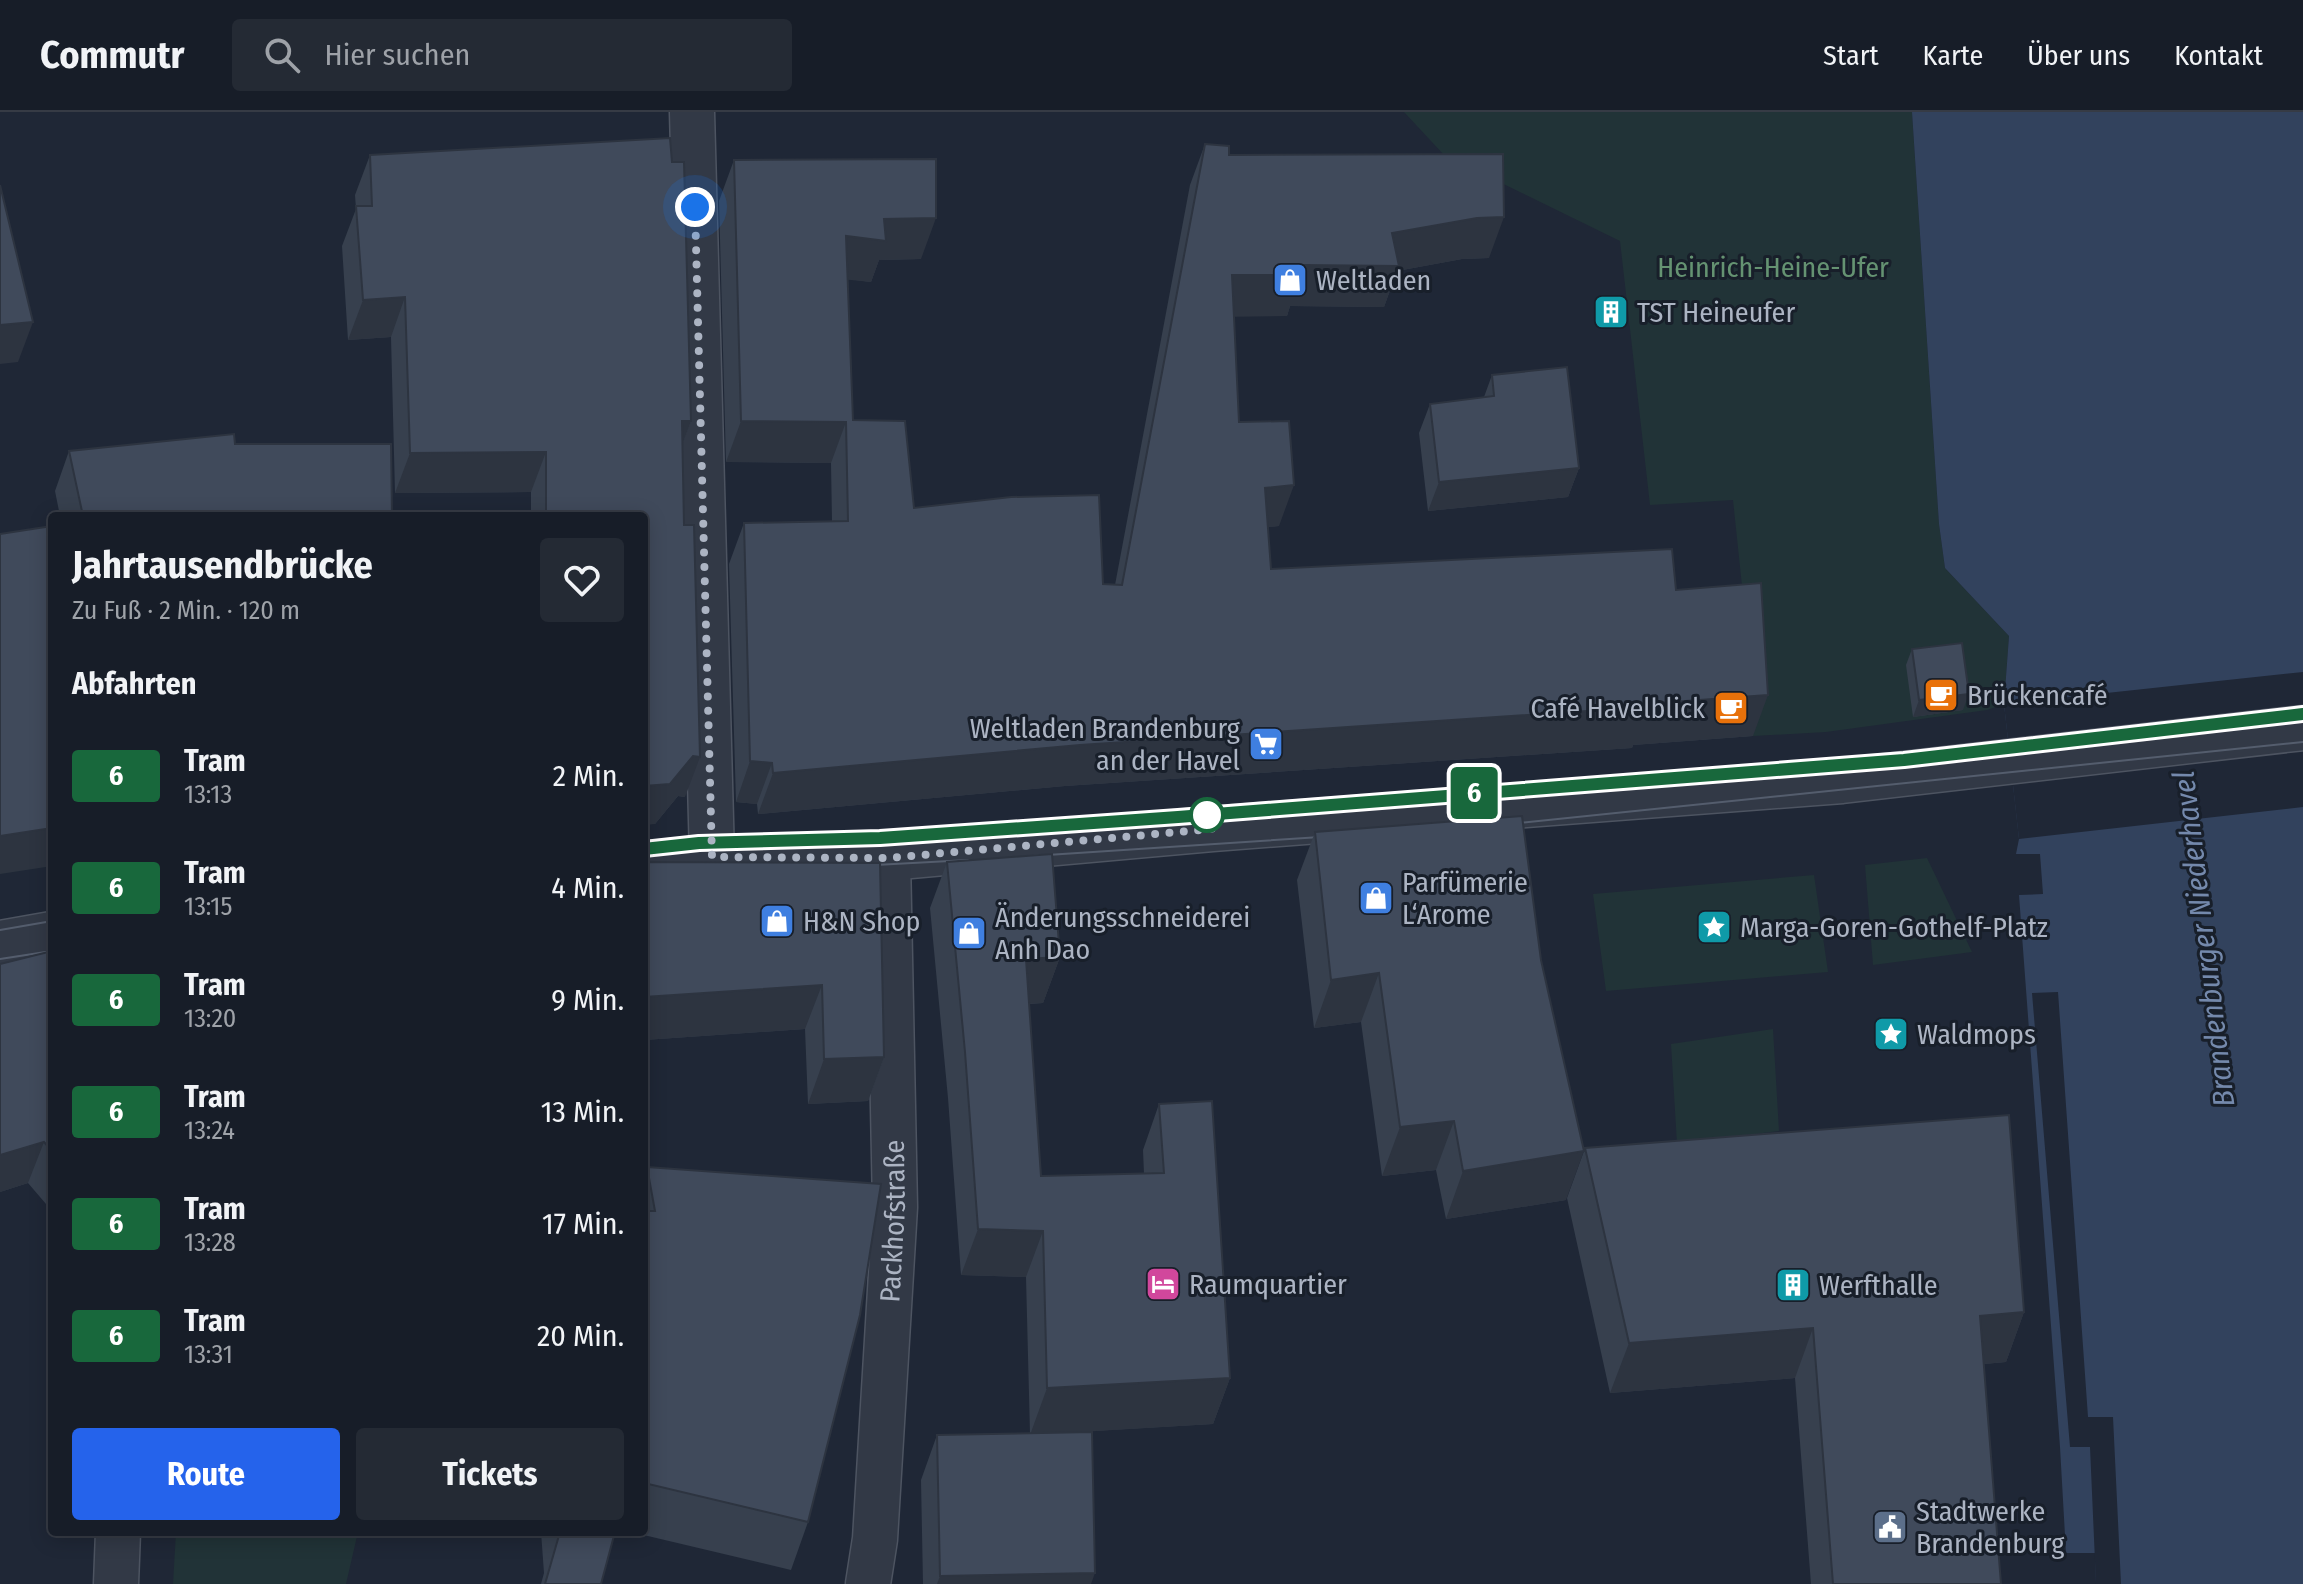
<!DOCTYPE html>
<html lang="de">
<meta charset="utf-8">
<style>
:root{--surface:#171d28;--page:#242a34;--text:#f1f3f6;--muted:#9ea2a8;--line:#363b45;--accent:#2563eb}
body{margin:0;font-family:"Fira Sans Condensed",sans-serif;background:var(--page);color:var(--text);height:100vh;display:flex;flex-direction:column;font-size:30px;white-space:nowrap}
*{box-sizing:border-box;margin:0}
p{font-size:26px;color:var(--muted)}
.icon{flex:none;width:44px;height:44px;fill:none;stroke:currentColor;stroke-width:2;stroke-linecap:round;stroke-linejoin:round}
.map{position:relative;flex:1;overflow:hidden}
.drawer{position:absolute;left:48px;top:400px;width:600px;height:1024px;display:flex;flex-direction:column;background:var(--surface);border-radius:8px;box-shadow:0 4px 20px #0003,0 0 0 2px var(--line)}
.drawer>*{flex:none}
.badge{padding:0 16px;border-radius:6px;font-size:28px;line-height:52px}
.you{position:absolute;width:40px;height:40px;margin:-20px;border:6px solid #fff;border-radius:50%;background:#1a73e8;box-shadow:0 0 0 12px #1a73e833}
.map>.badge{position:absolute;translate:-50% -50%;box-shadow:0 0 0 4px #fff}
h2{padding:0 24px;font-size:30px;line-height:72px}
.round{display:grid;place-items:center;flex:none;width:84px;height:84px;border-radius:8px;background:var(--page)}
.summary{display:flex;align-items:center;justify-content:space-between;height:136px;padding:0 24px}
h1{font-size:38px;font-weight:700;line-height:60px}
.button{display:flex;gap:16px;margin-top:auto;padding:16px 24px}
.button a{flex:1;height:92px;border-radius:8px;background:var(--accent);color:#fff;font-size:32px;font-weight:700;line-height:92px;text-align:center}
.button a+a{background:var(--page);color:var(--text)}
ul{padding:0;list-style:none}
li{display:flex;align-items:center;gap:24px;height:112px;padding:0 24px}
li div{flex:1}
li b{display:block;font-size:30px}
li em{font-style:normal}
li .badge{min-width:88px;font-weight:700;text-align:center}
header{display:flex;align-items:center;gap:48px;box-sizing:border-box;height:112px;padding:0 40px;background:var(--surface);border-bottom:2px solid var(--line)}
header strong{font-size:38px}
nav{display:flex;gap:44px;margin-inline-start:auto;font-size:28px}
.search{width:560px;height:72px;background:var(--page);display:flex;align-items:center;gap:20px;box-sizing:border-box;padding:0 28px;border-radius:8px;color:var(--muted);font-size:30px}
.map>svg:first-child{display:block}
.green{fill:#213337}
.water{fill:#32425d}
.pier{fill:#1f2736}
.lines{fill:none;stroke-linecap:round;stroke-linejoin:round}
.minor-casing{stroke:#4d5461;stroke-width:47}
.minor{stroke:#323946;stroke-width:44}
.tram{stroke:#545d6d;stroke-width:2}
.wall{fill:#37404e}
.shaded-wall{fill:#2d3440}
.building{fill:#404a5b;stroke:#2d3440;stroke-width:2}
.line-casing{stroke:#fff;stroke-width:18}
.line{stroke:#18683c;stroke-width:12}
.walk{stroke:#acb4c3;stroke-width:8;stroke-dasharray:0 14.4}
.stop-dot{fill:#fff;stroke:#18683c;stroke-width:4}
.labels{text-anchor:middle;stroke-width:6;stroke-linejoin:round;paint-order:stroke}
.park-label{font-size:28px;fill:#659372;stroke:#181f2a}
.poi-label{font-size:28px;fill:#acb4c3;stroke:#181f2a;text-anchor:start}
.street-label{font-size:28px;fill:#acb4c3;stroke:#181f2a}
.water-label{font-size:30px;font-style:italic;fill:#7489ac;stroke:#181f2a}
</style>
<header>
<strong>Commutr</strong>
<div class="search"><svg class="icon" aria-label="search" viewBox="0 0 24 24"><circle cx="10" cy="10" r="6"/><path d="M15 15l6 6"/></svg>Hier suchen</div>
<nav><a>Start</a><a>Karte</a><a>Über uns</a><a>Kontakt</a></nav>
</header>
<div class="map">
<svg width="2303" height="1472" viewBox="0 0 2303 1472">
<rect width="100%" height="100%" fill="#1f2736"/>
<path class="green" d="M1404,0H1912L1939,412L1945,456L2009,524L2004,592L1987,598L1826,620L1753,624L1746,512L1733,388L1650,393L1620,129L1444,43Z
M1927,746L1972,840L1873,853L1865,753Z
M1814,763L1828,860L1606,879L1593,782Z
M1773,917L1779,1019L1677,1032L1671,932Z
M176,1420H358L346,1472H173Z"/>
<path class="water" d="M1912,0H2303V1472H2096L2095,1441H2066L2060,1335L2019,783L2043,782L2040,742H2016L2019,727L2004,592L2009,524L1945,456L1939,412Z"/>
<path class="pier" d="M2303,560V695L2019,727L2004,592Z
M2058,880L2088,1305H2113L2121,1472H2096L2090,1335H2070L2032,881Z"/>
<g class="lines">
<g class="minor-casing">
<g id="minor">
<path d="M692,0L712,745"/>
<path d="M644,752L712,745L888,746L1212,717L1842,669L2303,616"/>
<path d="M0,831L52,822"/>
<path d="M116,1472L118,1420"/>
<path id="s1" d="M868,1472L875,1427L895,1095L888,746"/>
</g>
</g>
<use href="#minor" class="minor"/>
<path class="tram" d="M1499,713L2303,630
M644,737L699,731L880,726L1207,703L1904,648L2303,602
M1032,744L1336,724
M857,754L968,748
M0,818L52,809
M0,847L52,839"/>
</g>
<path class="wall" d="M1205,32L1229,43L1489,146L1462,147L1397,159L1384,195L1290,194L1287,204H1234L1239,310L1279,414L1268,415L1271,457L1676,478L1753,624L1633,633L1632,636L1065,674L758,702L757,692L736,690L729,452L744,411L832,409L831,351L726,350L719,89L734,48L921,147L879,148L871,170L848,167L853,308L914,396L1103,472L1115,473L1190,73Z
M370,43L691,309L682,333L685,685L678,684L655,712L644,404H531V380L395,381L391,225L348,228L342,134L356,97L355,83Z
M1492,263L1579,356L1568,385L1428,399L1419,321L1430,292L1484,285Z
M235,332L392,404H60L55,379L69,339Z
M1912,537L1963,598L1913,605L1906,553Z
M1315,720L1566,1088L1446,1107L1436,1058L1382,1064L1361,910L1314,916L1297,768Z
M947,750L1060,845L1043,891L1029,892L1041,1064L1144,1062L1143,1038L1159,992L1230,1266L1213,1312L1058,1321L1091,1472H923L921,1368L937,1323L1030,1322L1026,1165L961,1163L948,986L930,796Z
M880,751L884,945L868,989L808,992L805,917L644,928Z
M52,839V1099L28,1071L0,1080V852Z
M1585,1036L2024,1200L2006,1250L1984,1252L2001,1472H1811L1795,1266L1610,1281L1567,1086Z
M647,1055L808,1410L791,1458L631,1420H644V1064Z
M541,1420H615L601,1472H541L544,1461Z"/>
<path class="shaded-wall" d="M1504,105L1489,146L1462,147L1397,159L1384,195L1290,194L1287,204L1217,205L1232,163L1301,153L1392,121L1477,106Z
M936,106L921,147L879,148L871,170L831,166L846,124L884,107Z
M405,185L391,225L348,228L363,188Z
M33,210L18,250L0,252V213Z
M682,309H691L676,349Z
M741,309L846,310L831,351L726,350Z
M546,340L531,380L395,381L410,341Z
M1579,356L1568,385L1428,399L1439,370Z
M1294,373L1279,414L1250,417L1265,376Z
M1969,582L1963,598L1913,605L1919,588Z
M1768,583L1753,624L1633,633L1632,636L1065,674L758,702L773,661L1080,633Z
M693,644L700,645L685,685L678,684L655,712L644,713V674Z
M750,649L772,651L757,692L736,690Z
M52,716V754L0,762V724Z
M1060,845L1043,891L1009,893L1026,847Z
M1379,861L1361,910L1314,916L1331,868Z
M822,873L805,917L644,928V885Z
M884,945L868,989L808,992L824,947Z
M1454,1009L1436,1058L1382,1064L1400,1015Z
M44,1030L28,1071L0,1080V1043Z
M1584,1039L1566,1088L1446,1107L1463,1059Z
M978,1117L1043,1119L1026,1165L961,1163Z
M2024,1200L2006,1250L1962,1254L1980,1204Z
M1813,1216L1795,1266L1610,1281L1629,1231Z
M1230,1266L1213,1312L1030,1323L1047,1276Z
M1095,1461L1091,1472H937L940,1464Z"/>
<path class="building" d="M670,26L672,50H684L691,309H682L684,413H694L700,645L693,644L670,672L644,674V404H546V340L410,341L405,185L363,188L356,94H372L370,43Z
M1205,32L1229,34V43L1503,42L1504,105L1477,106L1392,121L1399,154L1301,153L1302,163H1232L1239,310L1289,309L1294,373L1265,376L1271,457L1672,437L1676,478L1761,471L1768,583L1646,592L1647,595L1080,633L773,661L772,651L750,649L744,411L848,409L846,310L741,309L734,48L936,47V106L884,107L886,129L846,124L853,308L905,309L914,396L1011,385L1099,383L1103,472L1122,473Z
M0,73L33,210L0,213Z
M1567,255L1579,356L1439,370L1430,292L1494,284L1492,263Z
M234,322L235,332H391L392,404H83L69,339Z
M52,414V716L0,724V422Z
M1962,531L1969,582L1919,588L1912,537Z
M1522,704L1541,848L1584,1039L1463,1059L1454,1009L1400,1015L1379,861L1331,868L1315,720Z
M1052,742L1060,845L1026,847L1041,1064L1164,1061L1159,992L1212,989L1230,1266L1047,1276L1043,1119L978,1117L965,940L947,750Z
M644,750L880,751L884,945L824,947L822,873L644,885Z
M52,839V1039L44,1030L0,1043V852Z
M2009,1003L2024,1200L1980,1204L2001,1472H1833L1813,1216L1629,1231L1585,1036Z
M647,1055L881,1072L860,1203L808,1410L644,1371V1099H655Z
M1092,1320L1095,1461L940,1464L937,1323Z
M560,1420H615L601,1472H545Z"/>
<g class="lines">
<g class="line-casing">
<path id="line" d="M644,737L699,731L880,726L1178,705L1904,648L2303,602"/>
</g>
<use href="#line" class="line"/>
<path class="walk" d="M695,95L712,745L888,746L1212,717L1207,703"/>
</g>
<defs>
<g id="shop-square" transform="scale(1.8)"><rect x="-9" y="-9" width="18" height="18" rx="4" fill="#3f7fe0" stroke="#181f2a"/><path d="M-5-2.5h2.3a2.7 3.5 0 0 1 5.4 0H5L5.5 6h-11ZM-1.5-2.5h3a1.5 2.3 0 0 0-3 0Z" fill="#fff"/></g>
<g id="building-square" transform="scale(1.8)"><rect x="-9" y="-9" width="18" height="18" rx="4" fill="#0f9aa8" stroke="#181f2a"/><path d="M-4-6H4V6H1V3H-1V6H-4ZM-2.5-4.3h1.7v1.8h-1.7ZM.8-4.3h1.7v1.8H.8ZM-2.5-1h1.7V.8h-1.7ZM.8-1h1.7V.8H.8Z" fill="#fff"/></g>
<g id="cafe-square" transform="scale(1.8)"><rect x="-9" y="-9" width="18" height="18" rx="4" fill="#e8710a" stroke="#181f2a"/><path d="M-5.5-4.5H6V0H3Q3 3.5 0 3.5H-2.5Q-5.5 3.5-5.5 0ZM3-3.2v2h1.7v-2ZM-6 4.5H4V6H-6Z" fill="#fff"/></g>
<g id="supermarket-square" transform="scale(1.8)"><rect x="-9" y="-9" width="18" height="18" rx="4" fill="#3f7fe0" stroke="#181f2a"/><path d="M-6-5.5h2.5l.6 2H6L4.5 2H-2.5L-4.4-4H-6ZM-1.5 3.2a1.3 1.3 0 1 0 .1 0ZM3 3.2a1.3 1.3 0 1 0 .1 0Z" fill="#fff"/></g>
<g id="sight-square" transform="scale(1.8)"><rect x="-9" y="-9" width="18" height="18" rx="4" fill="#0f9aa8" stroke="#181f2a"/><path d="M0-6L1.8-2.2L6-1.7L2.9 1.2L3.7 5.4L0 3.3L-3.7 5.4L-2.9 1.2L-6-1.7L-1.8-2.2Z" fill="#fff"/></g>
<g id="hotel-square" transform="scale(1.8)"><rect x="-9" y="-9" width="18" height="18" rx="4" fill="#d1479c" stroke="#181f2a"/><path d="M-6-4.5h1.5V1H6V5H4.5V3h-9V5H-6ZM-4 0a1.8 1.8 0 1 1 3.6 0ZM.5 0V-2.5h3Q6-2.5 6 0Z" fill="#fff"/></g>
<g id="civic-square" transform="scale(1.8)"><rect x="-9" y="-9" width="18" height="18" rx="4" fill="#5c6f8a" stroke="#181f2a"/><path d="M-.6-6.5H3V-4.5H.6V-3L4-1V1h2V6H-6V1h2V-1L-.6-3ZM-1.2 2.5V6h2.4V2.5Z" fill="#fff"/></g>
</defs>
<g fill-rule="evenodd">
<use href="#shop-square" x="1290" y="168"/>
<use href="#building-square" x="1611" y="200"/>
<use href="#cafe-square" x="1941" y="583"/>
<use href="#cafe-square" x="1731" y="596"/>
<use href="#supermarket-square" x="1266" y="632"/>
<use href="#shop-square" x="1376" y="786"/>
<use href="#shop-square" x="777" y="809"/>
<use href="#sight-square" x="1714" y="815"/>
<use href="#shop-square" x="969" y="821"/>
<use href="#sight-square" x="1891" y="922"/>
<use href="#hotel-square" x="1163" y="1172"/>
<use href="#building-square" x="1793" y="1173"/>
<use href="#civic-square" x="1890" y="1415"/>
</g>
<circle class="stop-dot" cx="1207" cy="703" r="16"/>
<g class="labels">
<g class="park-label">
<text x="1773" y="165">Heinrich-Heine-Ufer</text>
</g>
<g class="poi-label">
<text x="1316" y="178">Weltladen</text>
<text x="1637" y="210">TST Heineufer</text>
<text x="1967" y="593">Brückencafé</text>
<text x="1705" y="606" text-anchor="end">Café Havelblick</text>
<text x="1240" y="626" text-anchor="end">Weltladen Brandenburg<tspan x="1240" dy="32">an der Havel</tspan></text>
<text x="1402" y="780">Parfümerie<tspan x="1402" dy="32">L‘Arome</tspan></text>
<text x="995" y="815">Änderungsschneiderei<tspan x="995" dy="32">Anh Dao</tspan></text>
<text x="803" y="819">H&amp;N Shop</text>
<text x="1740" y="825">Marga-Goren-Gothelf-Platz</text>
<text x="1917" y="932">Waldmops</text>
<text x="1189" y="1182">Raumquartier</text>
<text x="1819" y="1183">Werfthalle</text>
<text x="1916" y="1409">Stadtwerke<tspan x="1916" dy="32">Brandenburg</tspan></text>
</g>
<g class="street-label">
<text dy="10" stroke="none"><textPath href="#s1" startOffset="364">Packhofstraße</textPath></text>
</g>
<g class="water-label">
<text transform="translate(2204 827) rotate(-97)" y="10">Brandenburger Niederhavel</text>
</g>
</g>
</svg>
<div class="you" style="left:695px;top:95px"></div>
<b class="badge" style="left:1474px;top:681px;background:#18683c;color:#fff">6</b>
<section class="drawer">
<div class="summary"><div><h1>Jahrtausendbrücke</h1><p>Zu Fuß · 2 Min. · 120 m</p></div><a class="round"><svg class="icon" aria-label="heart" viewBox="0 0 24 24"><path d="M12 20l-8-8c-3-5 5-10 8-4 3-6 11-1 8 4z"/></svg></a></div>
<h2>Abfahrten</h2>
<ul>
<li><span class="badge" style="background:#18683c;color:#fff">6</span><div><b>Tram</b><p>13:13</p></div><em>2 Min.</em></li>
<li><span class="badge" style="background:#18683c;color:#fff">6</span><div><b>Tram</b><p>13:15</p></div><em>4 Min.</em></li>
<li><span class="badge" style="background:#18683c;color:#fff">6</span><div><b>Tram</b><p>13:20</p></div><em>9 Min.</em></li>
<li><span class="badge" style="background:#18683c;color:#fff">6</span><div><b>Tram</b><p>13:24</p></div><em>13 Min.</em></li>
<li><span class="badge" style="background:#18683c;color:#fff">6</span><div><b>Tram</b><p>13:28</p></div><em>17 Min.</em></li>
<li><span class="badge" style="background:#18683c;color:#fff">6</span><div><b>Tram</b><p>13:31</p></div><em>20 Min.</em></li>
</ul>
<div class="button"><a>Route</a><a>Tickets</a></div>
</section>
</div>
